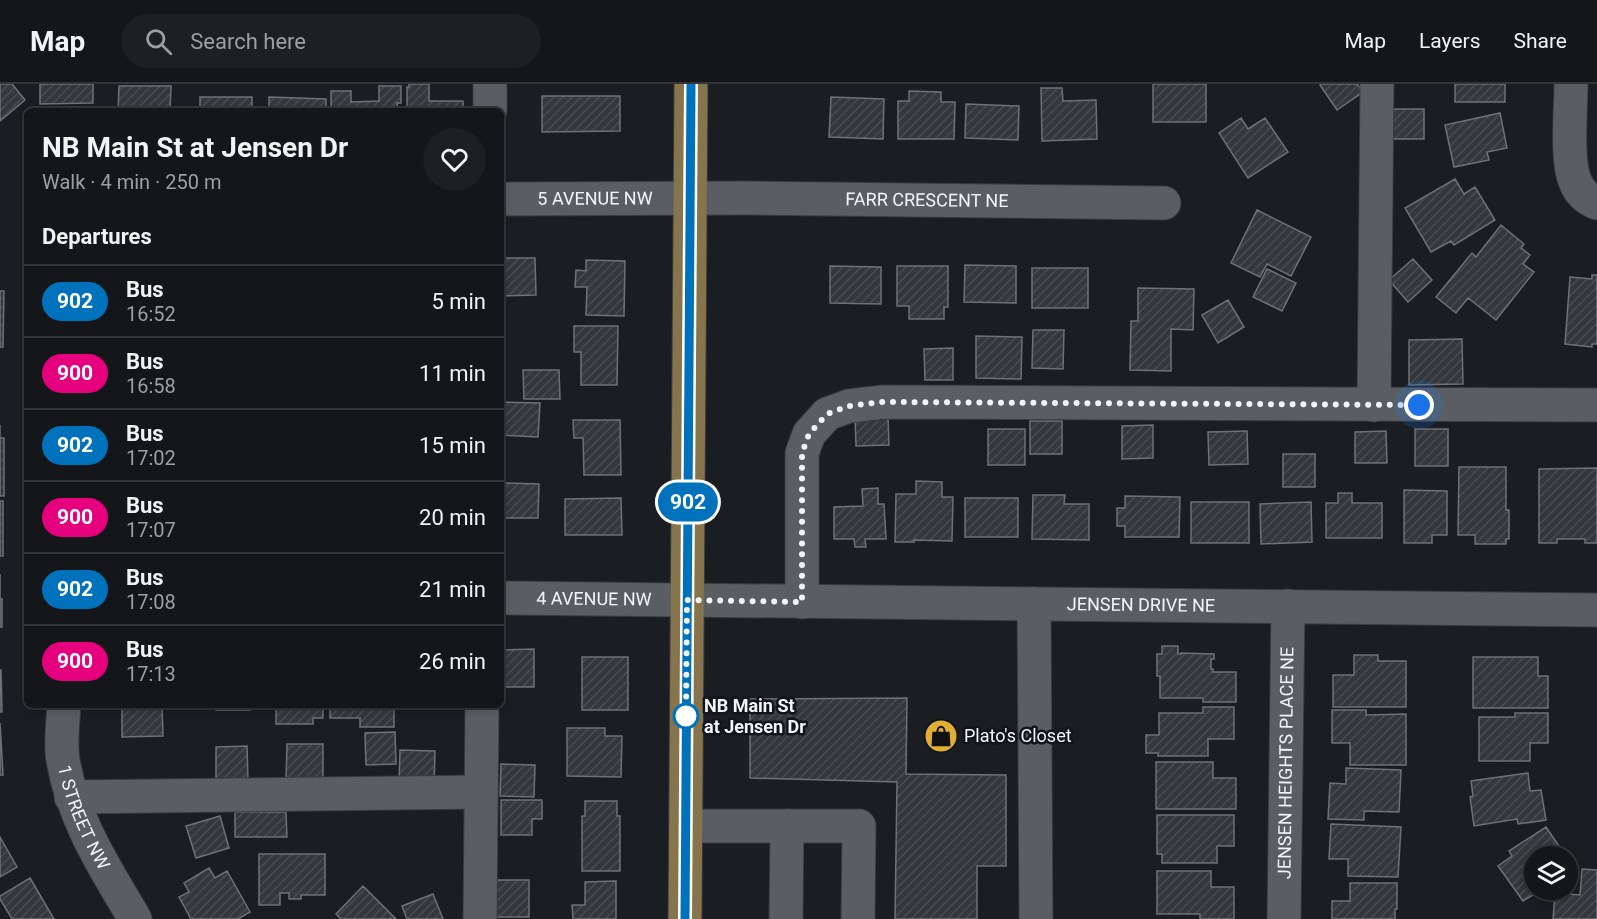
<!DOCTYPE html>
<meta charset="utf-8">
<style>
:root{--surface:#141619;--page:#1d1f22;--text:#f1f3f6;--muted:#9d9fa2;--line:#333538}
body{margin:0;font-family:Roboto,sans-serif;background:var(--page);color:var(--text);height:100vh;display:flex;flex-direction:column;font-size:22px;white-space:nowrap}
*{box-sizing:border-box;margin:0}
p{font-size:20px;color:var(--muted)}
.icon{flex:none;width:33px;height:33px;fill:none;stroke:currentColor;stroke-width:2;stroke-linecap:round;stroke-linejoin:round}
.map{position:relative;flex:1;overflow:hidden}
.panel{position:absolute;left:24px;top:24px;width:480px;height:600px;display:flex;flex-direction:column;background:var(--surface);border-radius:9px;box-shadow:0 3px 9px #0003,0 0 0 2px var(--line)}
.panel>*{flex:none}
.badge{padding:0 12px;border-radius:20px;font-size:21px;line-height:39px}
.controls{position:absolute;left:1524px;top:762px;display:grid;gap:12px}
.controls a{display:grid;place-items:center;width:54px;height:54px;border-radius:50%;background:var(--surface);box-shadow:0 3px 9px #0003,0 0 0 2px var(--line);font-size:30px}
.you{position:absolute;width:30px;height:30px;margin:-15px;border:4px solid #fff;border-radius:50%;background:#1a73e8;box-shadow:0 0 0 9px #1a73e833}
.map>.badge{position:absolute;translate:-50% -50%;box-shadow:0 0 0 3px #fff}
h2{padding:0 18px;font-size:22px;line-height:54px}
.round{display:grid;place-items:center;flex:none;width:63px;height:63px;border-radius:32px;background:var(--page)}
.head{display:flex;align-items:center;justify-content:space-between;height:102px;padding:0 18px}
h1{font-size:28px;font-weight:700;line-height:45px}
ul{padding:0;list-style:none}
li{display:flex;align-items:center;gap:18px;height:72px;padding:0 18px;border-top:2px solid var(--line)}
li div{flex:1}
li b{display:block;font-size:22px}
li em{font-style:normal}
li .badge{min-width:66px;font-weight:700;text-align:center}
header{display:flex;align-items:center;gap:36px;box-sizing:border-box;height:84px;padding:0 30px;background:var(--surface);border-bottom:2px solid var(--line)}
header strong{font-size:28px}
nav{display:flex;gap:33px;margin-inline-start:auto;font-size:21px}
.search{width:420px;height:54px;background:var(--page);display:flex;align-items:center;gap:15px;box-sizing:border-box;padding:0 21px;border-radius:33px;color:var(--muted);font-size:22px}
.map>svg:first-child{display:block}
.building{fill:url(#building-hatch);stroke:#6e7278;stroke-width:1.5}
.lines{fill:none;stroke-linecap:round;stroke-linejoin:round}
.minor-casing{stroke:#393b3f;stroke-width:35}
.major-casing{stroke:#393b3f;stroke-width:35}
.minor{stroke:#5a5e63;stroke-width:33}
.major{stroke:#85744c;stroke-width:33}
.line-casing{stroke:#fff;stroke-width:14}
.line{stroke:#0072bc;stroke-width:9}
.walk{stroke:#f2f4f8;stroke-width:6;stroke-dasharray:0 10.8}
.stop-dot{fill:#fff;stroke:#0072bc;stroke-width:3}
.labels{text-anchor:middle;stroke-width:5;stroke-linejoin:round;paint-order:stroke}
.street-label{font-size:18px;fill:#f2f4f8;stroke:#111418}
.stop-label{font-size:18px;font-weight:bold;fill:#f2f4f8;stroke:#111418;text-anchor:start}
.poi-label{font-size:18px;fill:#f2f4f8;stroke:#111418;text-anchor:start}
</style>
<header>
<strong>Map</strong>
<div class="search"><svg class="icon" aria-label="search" viewBox="0 0 24 24"><circle cx="10" cy="10" r="6"/><path d="M15 15l6 6"/></svg>Search here</div>
<nav><a>Map</a><a>Layers</a><a>Share</a></nav>
</header>
<div class="map">
<svg width="1597" height="835" viewBox="0 0 1597 835">
<defs>
<pattern id="building-hatch" width="6" height="6" patternUnits="userSpaceOnUse" patternTransform="scale(1.5)"><rect width="6" height="6" fill="#34383d"/><path d="M-1 1l2-2M0 6l6-6M5 7l2-2" fill="none" stroke="#484c50"/></pattern>
</defs>
<rect width="100%" height="100%" fill="#1a1d21"/>
<path class="building" d="M0,0H12L25,16L0,37Z
M40,0H93V19L40,20Z
M409,0H429V17H463V27H407V3H409Z
M1153,0H1206V38H1153Z
M1321,0H1357L1363,8L1337,26L1320,1Z
M1455,0H1505V18H1455Z
M119,2H171L170,27H118Z
M379,2H401V19H397L398,27H331V7H351V18L379,17Z
M1041,4H1062L1063,17L1096,16L1097,55L1042,57Z
M909,7L941,8V18H955L954,55H898V17H909Z
M542,12H620V47L542,48Z
M200,13H252V27H200Z
M269,13L326,15V27H269Z
M831,13L884,15L883,55L829,53Z
M966,20L1019,22L1018,56L965,54Z
M1393,25H1424V55H1393Z
M1500,29L1507,64L1487,68L1489,76L1454,83L1445,41Z
M1241,34L1248,45L1265,34L1288,68L1248,94L1219,49Z
M1455,95L1464,110L1475,103L1495,136L1454,161L1451,157L1431,168L1405,124Z
M1257,126L1311,153L1291,192L1267,180L1260,193L1231,179Z
M1501,141L1524,160L1521,164L1530,171L1523,180L1534,188L1496,236L1468,214L1456,229L1436,213L1472,169L1476,173Z
M501,174H535L536,211L501,212Z
M1413,175L1432,196L1408,218L1389,196Z
M586,176L625,177L624,232L586,231L587,203H575L576,186L586,187Z
M965,181L1016,182V219L964,218Z
M830,182L881,183V220L830,219Z
M897,182H948V223H944V235H909V222H897Z
M1032,184H1088V224H1032Z
M1267,185L1296,199L1282,227L1253,213Z
M1592,191H1597V260H1592V263L1565,260L1570,193L1592,195Z
M1138,204L1194,205L1193,246L1171,245V287L1130,286L1131,237H1138Z
M0,207H4L3,263H0Z
M1228,216L1244,243L1218,259L1202,231Z
M574,242H618L617,301H581V268H574Z
M1033,246H1064L1063,285L1032,284Z
M976,252L1022,253L1021,295L976,294Z
M1462,255L1463,300L1409,301V256Z
M953,264V296H925L924,265Z
M523,286H559L560,315H524Z
M501,318L540,319L538,353L501,351Z
M888,332L889,361L856,362L855,333Z
M573,336H620L621,391H584L583,354H574Z
M1030,337H1062V370H1030Z
M0,341V354H4V412H0Z
M1153,341V374L1122,375V342Z
M988,345H1025V381H988Z
M1415,345H1448V382H1415Z
M1247,347L1248,380L1209,381L1208,348Z
M1386,347L1387,379H1355V348Z
M1283,370H1315V403H1283Z
M1459,383H1506V426H1509V455H1506V460H1475V451H1458Z
M1597,384V459H1585V455H1557V459H1539V385Z
M916,397L942,398V413H953L952,457L914,456V458H895L896,410H916Z
M504,399L539,400L538,434H504Z
M878,404V420H884L886,455H865L866,463H855L854,455H834V423L863,422L862,405Z
M1404,406L1447,407V451H1432V459H1404Z
M1338,409H1352V419H1382V454H1326V419H1338Z
M1033,411H1065L1064,420H1089V456L1032,455Z
M1125,412L1180,413L1179,453H1125V442H1117V424H1125Z
M621,414L622,451H565V415Z
M965,414H1018V453H965Z
M0,417H3V472H0Z
M1191,418H1249V459H1191Z
M1311,418L1312,458L1261,460L1260,420Z
M0,490V515H2V543H0Z
M1162,562H1178V570H1181V569L1214,570V575H1211V585H1213V588H1236V618H1203V614H1160V592H1157V570H1162Z
M534,565V603H501V566Z
M1354,571H1378V577H1406V623H1333V591H1354Z
M582,573H628V626H582Z
M1473,573H1538V592H1548V624H1473Z
M0,586H1L2,628H0Z
M907,614L906,690L1006,691V782H977V835H895L897,698L750,694V615Z
M122,621H162L163,652L122,653Z
M216,621H250V626H216Z
M276,621H323V634H313V640H276Z
M330,621H394V643H360V634H330Z
M1203,623H1234V655H1208V672H1158V669H1146V651H1159V629H1203Z
M1332,626H1366V631L1406,630V681H1350V659H1332Z
M1515,629H1548V659H1530V677H1479V633H1515Z
M0,639L3,691H0Z
M567,644H605V652H622L621,693L567,692Z
M395,648L396,680L366,681L365,649Z
M287,660H323V697L286,696Z
M247,662L248,696L216,697V663Z
M400,666L435,667L434,701L399,700Z
M1156,678H1213V694H1236V725H1156Z
M501,680L535,681L534,713L500,712Z
M1346,684L1401,686L1399,728L1364,727V736L1328,735L1330,699L1346,700Z
M1528,689L1530,707L1541,706L1546,736L1518,740L1517,735L1474,742L1470,713L1473,712L1471,697Z
M501,716H542V735H532V751H501Z
M585,717H617V732H620V787H582V732H585Z
M235,728H286L287,753H235Z
M1157,731H1234V762H1217V779H1162V770H1157Z
M220,732L229,764L196,774L186,742Z
M1331,740L1401,743L1398,793L1348,792V775H1329Z
M1546,743L1563,768L1556,772H1534V806H1541L1523,817L1498,782L1512,772L1509,767Z
M0,753L17,783L0,793Z
M259,770H325V811H301V815H289V809H280V821H259Z
M209,784L215,794L227,787L250,828L238,835H191L179,813L189,808L184,799Z
M1582,785L1597,786V835H1553L1555,809L1580,811Z
M1157,787H1211V803H1234V835H1200V830H1157Z
M30,794L54,835H12L0,815V812Z
M496,796H529V833H496Z
M616,797V835H573L572,821H585V798Z
M1350,799H1397V825H1395V835H1332V817H1350Z
M363,802L396,835H341L336,830Z
M433,810L443,835H407L402,822Z"/>
<g class="lines">
<g class="minor-casing">
<g id="minor">
<path d="M1571,0C1571,25 1566,76 1575,97C1579,108 1587,115 1597,119"/>
<path d="M490,27V0"/>
<path id="s1" d="M501,115L745,114L1164,119"/>
<path d="M1374,321L1377,0"/>
<path id="s2" d="M501,514L1597,526"/>
<path d="M802,518V369L809,350L827,330L849,322L883,318L1597,321"/>
<path d="M1034,520L1036,835"/>
<path id="s3" d="M64,621C63,639 60,659 63,676C73,736 105,784 135,835"/>
<path d="M71,713L481,708"/>
<path d="M686,742H859L858,835"/>
<path d="M480,835L482,621"/>
<path d="M786,835L787,742"/>
<path id="s4" d="M1284,835L1288,522"/>
</g>
</g>
<g class="major-casing">
<path id="major" d="M685,835L691,0"/>
</g>
<use href="#minor" class="minor"/>
<use href="#major" class="major"/>
</g>
<g class="lines">
<g class="line-casing">
<path id="line" d="M685,835L691,0"/>
</g>
<use href="#line" class="line"/>
<path class="walk" d="M686,632V633L687,516L802,518V369L809,350L827,330L849,322L883,318L1419,321"/>
</g>
<defs>
<g id="shop-disc" transform="scale(1.725)"><circle r="9.5" fill="#e1af34" stroke="#111418"/><path d="M-5-2.5h2.3a2.7 3.5 0 0 1 5.4 0H5L5.5 6h-11ZM-1.5-2.5h3a1.5 2.3 0 0 0-3 0Z" fill="#111"/></g>
</defs>
<g fill-rule="evenodd">
<use href="#shop-disc" x="941" y="652"/>
</g>
<circle class="stop-dot" cx="686" cy="632" r="12"/>
<g class="labels">
<g class="street-label">
<text dy="6" stroke="none"><textPath href="#s1" startOffset="94">5 AVENUE NW</textPath></text>
<text dy="6" stroke="none"><textPath href="#s1" startOffset="426">FARR CRESCENT NE</textPath></text>
<text dy="6" stroke="none"><textPath href="#s2" startOffset="93">4 AVENUE NW</textPath></text>
<text dy="6" stroke="none"><textPath href="#s2" startOffset="640">JENSEN DRIVE NE</textPath></text>
<text dy="6" stroke="none"><textPath href="#s4" startOffset="156">JENSEN HEIGHTS PLACE NE</textPath></text>
<text dy="6" stroke="none"><textPath href="#s3" startOffset="116">1 STREET NW</textPath></text>
</g>
<g class="stop-label">
<text x="704" y="628">NB Main St<tspan x="704" dy="21">at Jensen Dr</tspan></text>
</g>
<g class="poi-label">
<text x="964" y="658">Plato's Closet</text>
</g>
</g>
</svg>
<div class="controls">
<a><svg class="icon" aria-label="layers" viewBox="0 0 24 24"><path d="M12 4l9 5-9 5-9-5zM3 14l9 5 9-5"/></svg></a>
</div>
<div class="you" style="left:1419px;top:321px"></div>
<b class="badge" style="left:688px;top:418px;background:#0072bc;color:#fff">902</b>
<section class="panel">
<div class="head"><div><h1>NB Main St at Jensen Dr</h1><p>Walk · 4 min · 250 m</p></div><a class="round"><svg class="icon" aria-label="heart" viewBox="0 0 24 24"><path d="M12 20l-8-8c-3-5 5-10 8-4 3-6 11-1 8 4z"/></svg></a></div>
<h2>Departures</h2>
<ul>
<li><span class="badge" style="background:#0072bc;color:#fff">902</span><div><b>Bus</b><p>16:52</p></div><em>5 min</em></li>
<li><span class="badge" style="background:#e6007e;color:#fff">900</span><div><b>Bus</b><p>16:58</p></div><em>11 min</em></li>
<li><span class="badge" style="background:#0072bc;color:#fff">902</span><div><b>Bus</b><p>17:02</p></div><em>15 min</em></li>
<li><span class="badge" style="background:#e6007e;color:#fff">900</span><div><b>Bus</b><p>17:07</p></div><em>20 min</em></li>
<li><span class="badge" style="background:#0072bc;color:#fff">902</span><div><b>Bus</b><p>17:08</p></div><em>21 min</em></li>
<li><span class="badge" style="background:#e6007e;color:#fff">900</span><div><b>Bus</b><p>17:13</p></div><em>26 min</em></li>
</ul>
</section>
</div>
